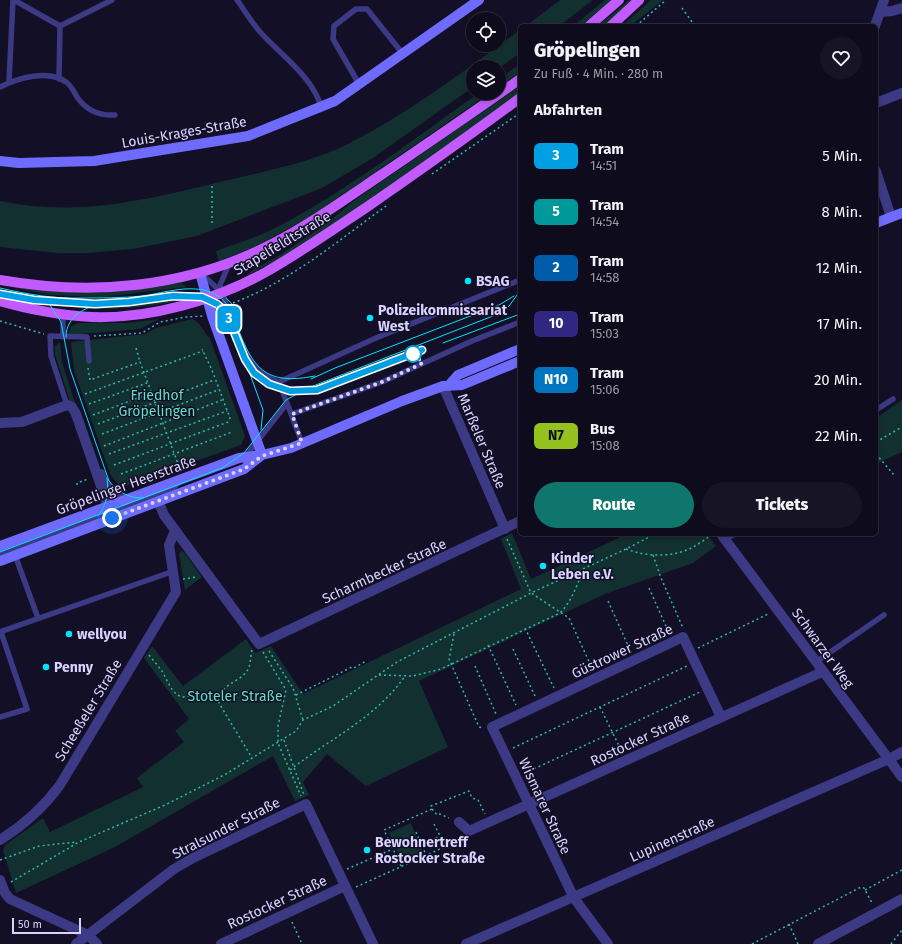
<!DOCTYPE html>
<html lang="de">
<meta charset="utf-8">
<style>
:root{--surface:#0e0b1c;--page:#171425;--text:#f1f3f6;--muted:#9b9ba3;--line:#2e2b3b;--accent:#0f766e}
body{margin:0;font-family:"Fira Sans",sans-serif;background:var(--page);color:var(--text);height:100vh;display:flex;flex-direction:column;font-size:15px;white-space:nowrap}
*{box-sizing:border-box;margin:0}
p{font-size:13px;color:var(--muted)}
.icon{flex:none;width:22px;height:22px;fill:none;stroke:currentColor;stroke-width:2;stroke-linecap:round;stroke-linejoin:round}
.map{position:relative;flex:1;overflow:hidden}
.sheet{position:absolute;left:518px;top:24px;width:360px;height:512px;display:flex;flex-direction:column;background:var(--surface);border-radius:6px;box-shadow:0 2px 6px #0003,0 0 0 1px var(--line)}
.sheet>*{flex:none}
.badge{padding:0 8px;border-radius:6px;font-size:14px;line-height:26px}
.controls{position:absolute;left:466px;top:12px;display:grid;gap:8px}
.controls a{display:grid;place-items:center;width:40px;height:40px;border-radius:50%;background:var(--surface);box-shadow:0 2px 6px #0003,0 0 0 1px var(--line);font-size:20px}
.scale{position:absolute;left:12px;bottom:10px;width:69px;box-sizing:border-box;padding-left:4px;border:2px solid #d9d4ff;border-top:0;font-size:11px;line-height:14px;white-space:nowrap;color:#d9d4ff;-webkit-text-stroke:3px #130f26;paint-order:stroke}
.you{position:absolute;width:20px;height:20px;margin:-10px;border:3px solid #fff;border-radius:50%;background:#1a73e8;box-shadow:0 0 0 6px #1a73e833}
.map>.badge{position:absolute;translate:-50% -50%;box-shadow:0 0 0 2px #fff}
h2{padding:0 16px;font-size:15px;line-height:36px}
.round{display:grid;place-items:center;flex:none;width:42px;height:42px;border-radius:21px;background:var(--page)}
.overview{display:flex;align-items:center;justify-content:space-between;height:68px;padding:0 16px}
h1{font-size:19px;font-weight:800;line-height:30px}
.primary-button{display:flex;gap:8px;margin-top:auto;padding:8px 16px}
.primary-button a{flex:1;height:46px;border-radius:24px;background:var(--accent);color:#fff;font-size:16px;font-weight:800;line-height:46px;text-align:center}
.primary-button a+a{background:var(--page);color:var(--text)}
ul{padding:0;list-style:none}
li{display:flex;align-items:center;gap:12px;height:56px;padding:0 16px}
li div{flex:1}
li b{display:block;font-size:15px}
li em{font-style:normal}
li .badge{min-width:44px;font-weight:700;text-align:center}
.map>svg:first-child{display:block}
.green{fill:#12302f}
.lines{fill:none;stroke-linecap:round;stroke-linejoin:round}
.path{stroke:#2fb8b0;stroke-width:1.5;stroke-dasharray:2 3;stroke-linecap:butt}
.lane{stroke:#3d3a85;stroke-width:5.5}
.street{stroke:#3d3a85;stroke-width:10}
.secondary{stroke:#6f6bff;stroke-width:10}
.primary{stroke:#c25bff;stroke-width:10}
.tram{stroke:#00e5ff;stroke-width:1}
.line-casing{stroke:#fff;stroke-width:9}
.line{stroke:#009fe3;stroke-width:6}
.walk{stroke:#d9d4ff;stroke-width:4;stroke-dasharray:0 7.2}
.poi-dot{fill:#00e5ff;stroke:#130f26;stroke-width:1.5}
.stop-dot{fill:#fff;stroke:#009fe3;stroke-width:2}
.labels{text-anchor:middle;stroke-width:3;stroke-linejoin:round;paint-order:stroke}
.street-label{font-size:14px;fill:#d9d4ff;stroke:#130f26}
.poi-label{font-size:14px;font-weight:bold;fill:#d9d4ff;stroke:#130f26;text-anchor:start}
.park-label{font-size:14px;fill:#5fe0c0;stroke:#130f26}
</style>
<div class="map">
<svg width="902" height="944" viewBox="0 0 902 944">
<rect width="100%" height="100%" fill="#130f26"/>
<path class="green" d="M560,0H593L559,26H526Z
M605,0H612L580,26H573Z
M629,0H635L606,26H598Z
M651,0H663L630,26L623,25Z
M520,30V53L499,68L473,67V87L373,158L322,188L197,236L133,249L88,253H58L0,247V201C84,218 152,198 233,179C270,170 311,162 346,145C408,114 464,71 520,30Z
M520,64V72L499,87V79Z
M520,86V94L302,247L246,276L254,269L277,257L326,224L355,200Z
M479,93H490L310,217L256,246L219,261L216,251C236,244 255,238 273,229C346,192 412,140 479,93Z
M181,283L187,287L100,297L50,295L5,286C70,295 116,295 181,283Z
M180,298V300C150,308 118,309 87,309L101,306Z
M159,319L140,329L68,335L71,327L77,323H128Z
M192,319C200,321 204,333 210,338L245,436L241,445L121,488L110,474L74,370L71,342L145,334L156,328Z
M60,342L62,362L76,406L70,402L55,355V346Z
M902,400V452L876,464V418Z
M512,533L531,579L627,534H707L716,546L693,563L605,594L419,681L448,747L366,786L327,754L303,782L309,795L295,801L273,756L115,847L16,893L3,850L5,845L43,818L50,832L143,787L137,778L184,742L175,731L189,719L144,658L152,646L183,686L246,639L255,653L271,646L303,694L521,589L501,539Z
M181,551L184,552L202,577L185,590L179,554Z
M411,823L423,853L402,862L389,833Z"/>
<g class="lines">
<path class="path" d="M682,8L695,26
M636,26L666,0
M432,174L520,113
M212,223V183
M233,303C289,282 338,241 386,206
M0,321L44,334
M94,336L142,333L160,322L186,317L203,316
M136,348L140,362
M88,368L90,380L140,362L180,469
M85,394L203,351
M89,404L147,383
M93,415L151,393
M98,424L214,380
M102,434L218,390
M876,442L902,427
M104,446L222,400
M109,454L227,411
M876,454L894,475
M114,465L228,422L230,418L212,370L202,349
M121,474L232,432
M77,485V483L88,479
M507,539L531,593L569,618L592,668
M626,549C650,558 680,558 701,542C705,540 708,538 710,534
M653,555L661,578L683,628
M183,579L197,577
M649,588L669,633
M608,601L631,652
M525,628L554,688
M454,634L449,659L479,727L483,728
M488,645L516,705
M698,648L768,614
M513,649L535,696
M252,650C250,657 251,666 247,671C239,683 217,685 219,703L252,758
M269,651L293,688L303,720
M263,652L286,690L278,726V743L301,796
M149,655L162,671L171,688L177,695L183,697L203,695L219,698
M475,666L496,714
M379,675L413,676L441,669L560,613C572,601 577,585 583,570
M296,695L352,667L354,668L366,661
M600,707L622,752
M284,740L304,795
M513,748L687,666
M290,770C329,739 375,719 405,676
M525,773L700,692
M432,809L437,815L440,814L449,818
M434,824L445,846
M416,832L426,855
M422,844L440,836
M0,860L39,846L77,842
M401,866L384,830L432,809L431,806L469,791L472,798L478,800L485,814
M347,869L393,849
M11,882L79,842L165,805L226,774L296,731L303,720L333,706L397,662L531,593L626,549L655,534
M356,887L451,844L461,837
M865,890L902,870
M292,922L302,944
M789,924L798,944
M752,944L861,887L864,888L872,903
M891,944L902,930"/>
<path class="lane" d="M14,0L60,26
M237,0C245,11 252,23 261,33C281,55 313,77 321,107
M59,79L60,26L112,0
M9,82L13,0
M359,84L333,39L334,26L356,9H367L403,54
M0,87C18,78 48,69 66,82C71,85 74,92 77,97C86,110 99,116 115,115
M230,262L220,285C223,297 228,309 233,320C244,348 247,372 279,382L376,338L520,280
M203,275L221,292
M63,337V313
M279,382L302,443
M67,405L51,356L50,336L87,337L89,361
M876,410L893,399
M292,414L382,382L472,341L520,322
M246,456L287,403
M96,471L102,472C107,485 114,494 128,499
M725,539L735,534
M0,554L173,489L179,482
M15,555L38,618
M0,632L174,571
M816,662L884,615
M0,717L27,709L1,632"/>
<path class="street" d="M880,12L892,11L902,8
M875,26L884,0
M876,103L902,93
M876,171L891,217
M443,386L505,529
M0,423L22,422L67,405L72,407L76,414L108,506
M158,501L164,515L259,644L520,521
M721,534L902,777
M459,822L469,831L822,672
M0,840C24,825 43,808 60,785L176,592L169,545L175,531
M0,880L5,893L10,899L88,935L97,944
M76,944L174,869L193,858L306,804L373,944
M221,944L345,886
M466,944L889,759L902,752
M608,944L574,898L492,727L683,637L721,717
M818,944L902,899"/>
<path class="secondary" d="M0,161L19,163L94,161L248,136L335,101L479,0
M876,223L902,213
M200,273L212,316L262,455
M450,384L458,375L520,349
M0,546L239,458L262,455L291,448L402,401L443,386L462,385L520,361
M0,561L244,469L262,455"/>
<path class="primary" d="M589,26L619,0
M611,26L639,0
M0,280C91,296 185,288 268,246C308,226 344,200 381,175C428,143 474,112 520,79
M0,301C27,309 64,316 92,317C150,319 216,300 266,272C301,252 334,229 367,207C419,171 470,135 520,98"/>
<path class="tram" d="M0,288C26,294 54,299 81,298C101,298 122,298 142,296C165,293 194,282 216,295C227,301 232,312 236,324C253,368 264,386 315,376
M175,296C199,295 218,297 230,321
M37,297L50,305L61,322L70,369L109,481C118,492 128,498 143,498
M226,298L241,313
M66,337C66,315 87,306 106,303
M443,343L520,314
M241,349L263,410L261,430
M250,367C263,383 279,391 300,392
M311,379L335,368L499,305L514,296
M98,516C107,505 109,492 107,478
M0,552L222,468L244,453L286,400L308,388L498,314L509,306L520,291"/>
</g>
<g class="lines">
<g class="line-casing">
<path id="line" d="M0,294L34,300L95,304L129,302L173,296L202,297L217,304L226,312L245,359L254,373L269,384L290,391L317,390L422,350"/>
</g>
<use href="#line" class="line"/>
<path class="walk" d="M112,518L244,469L262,456L302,443L292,414L382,382L423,363L413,354"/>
</g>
<g class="poi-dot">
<circle cx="468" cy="281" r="4"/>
<circle cx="370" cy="318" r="4"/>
<circle cx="543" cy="566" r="4"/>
<circle cx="69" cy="634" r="4"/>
<circle cx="46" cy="667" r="4"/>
<circle cx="367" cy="850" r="4"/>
</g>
<circle class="stop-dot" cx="413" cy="354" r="8"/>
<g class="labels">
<g class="street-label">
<text transform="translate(184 132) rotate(-10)" y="5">Louis-Krages-Straße</text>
<text transform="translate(282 243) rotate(-31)" y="5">Stapelfeldtstraße</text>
<text transform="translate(482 441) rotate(67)" y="5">Marßeler Straße</text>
<text transform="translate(126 485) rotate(-20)" y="5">Gröpelinger Heerstraße</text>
<text transform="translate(384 571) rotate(-25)" y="5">Scharmbecker Straße</text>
<text transform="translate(823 648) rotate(54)" y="5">Schwarzer Weg</text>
<text transform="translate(622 651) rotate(-25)" y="5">Güstrower Straße</text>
<text transform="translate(88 710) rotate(-59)" y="5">Scheeßeler Straße</text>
<text transform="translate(640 739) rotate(-25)" y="5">Rostocker Straße</text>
<text transform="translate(545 806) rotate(65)" y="5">Wismarer Straße</text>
<text transform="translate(226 828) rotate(-27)" y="5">Stralsunder Straße</text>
<text transform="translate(672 839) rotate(-24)" y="5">Lupinenstraße</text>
<text transform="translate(277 902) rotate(-25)" y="5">Rostocker Straße</text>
</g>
<g class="poi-label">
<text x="476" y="286">BSAG</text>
<text x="378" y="315">Polizeikommissariat<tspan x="378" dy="16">West</tspan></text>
<text x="551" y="563">Kinder<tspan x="551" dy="16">Leben e.V.</tspan></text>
<text x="77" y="639">wellyou</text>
<text x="54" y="672">Penny</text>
<text x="375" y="847">Bewohnertreff<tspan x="375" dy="16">Rostocker Straße</tspan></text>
</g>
<g class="park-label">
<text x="157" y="400">Friedhof<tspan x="157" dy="16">Gröpelingen</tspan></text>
<text x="235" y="701">Stoteler Straße</text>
</g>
</g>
</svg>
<div class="controls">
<a><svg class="icon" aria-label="locate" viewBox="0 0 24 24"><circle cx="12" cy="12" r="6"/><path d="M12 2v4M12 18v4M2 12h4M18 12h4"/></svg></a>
<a><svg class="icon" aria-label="layers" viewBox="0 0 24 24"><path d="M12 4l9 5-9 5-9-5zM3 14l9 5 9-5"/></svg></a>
</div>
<div class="scale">50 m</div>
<div class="you" style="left:112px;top:518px"></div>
<b class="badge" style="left:229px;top:319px;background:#009fe3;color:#fff">3</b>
<section class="sheet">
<div class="overview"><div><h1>Gröpelingen</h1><p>Zu Fuß · 4 Min. · 280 m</p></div><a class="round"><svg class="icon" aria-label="heart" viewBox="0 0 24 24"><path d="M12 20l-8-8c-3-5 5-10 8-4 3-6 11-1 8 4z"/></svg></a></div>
<h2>Abfahrten</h2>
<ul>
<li><span class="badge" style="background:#009fe3;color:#fff">3</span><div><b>Tram</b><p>14:51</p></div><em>5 Min.</em></li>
<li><span class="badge" style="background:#099;color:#fff">5</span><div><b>Tram</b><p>14:54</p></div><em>8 Min.</em></li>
<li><span class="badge" style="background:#005ca9;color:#fff">2</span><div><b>Tram</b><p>14:58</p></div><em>12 Min.</em></li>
<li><span class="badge" style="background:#312783;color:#fff">10</span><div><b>Tram</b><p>15:03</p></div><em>17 Min.</em></li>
<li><span class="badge" style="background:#0075bf;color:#fff">N10</span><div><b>Tram</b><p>15:06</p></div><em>20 Min.</em></li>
<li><span class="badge" style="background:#95c11f;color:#111">N7</span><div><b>Bus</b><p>15:08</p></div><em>22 Min.</em></li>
</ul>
<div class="primary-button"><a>Route</a><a>Tickets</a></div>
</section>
</div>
